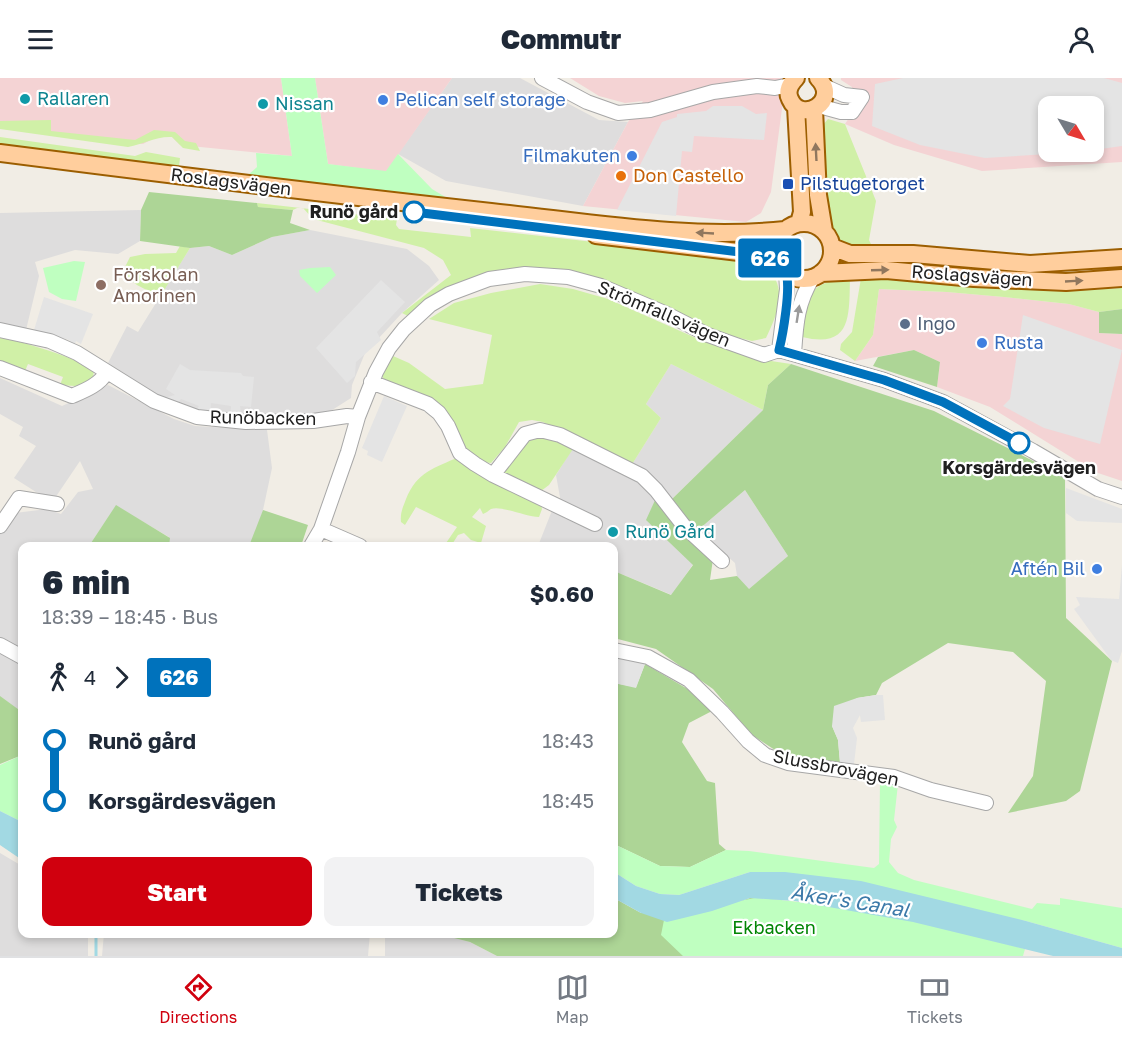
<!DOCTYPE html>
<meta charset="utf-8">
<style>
:root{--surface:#fff;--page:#f2f2f3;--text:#1f2937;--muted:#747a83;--line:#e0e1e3;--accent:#d0000e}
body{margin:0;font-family:"Golos Text",sans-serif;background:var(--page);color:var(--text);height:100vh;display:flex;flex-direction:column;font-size:22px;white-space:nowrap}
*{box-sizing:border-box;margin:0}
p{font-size:20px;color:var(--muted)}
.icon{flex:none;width:33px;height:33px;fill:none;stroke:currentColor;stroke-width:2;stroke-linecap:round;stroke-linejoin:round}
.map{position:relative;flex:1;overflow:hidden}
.sheet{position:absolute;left:18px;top:464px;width:600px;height:396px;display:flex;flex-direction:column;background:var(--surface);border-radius:12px;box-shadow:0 3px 9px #0003}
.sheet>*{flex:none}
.badge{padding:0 12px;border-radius:4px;font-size:21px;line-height:39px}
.needle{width:39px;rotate:128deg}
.fabs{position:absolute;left:1038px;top:18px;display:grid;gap:12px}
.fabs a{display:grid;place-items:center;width:66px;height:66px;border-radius:12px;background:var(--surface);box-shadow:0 3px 9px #0003;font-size:30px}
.map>.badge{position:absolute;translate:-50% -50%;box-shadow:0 0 0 3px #fff}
.legs{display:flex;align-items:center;gap:9px;height:66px;padding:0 24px;font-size:20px}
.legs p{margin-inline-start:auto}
.head{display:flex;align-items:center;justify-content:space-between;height:102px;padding:0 24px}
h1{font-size:33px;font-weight:800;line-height:45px}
.action{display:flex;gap:12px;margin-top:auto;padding:12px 24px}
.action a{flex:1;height:69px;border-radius:12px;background:var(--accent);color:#fff;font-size:24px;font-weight:800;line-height:69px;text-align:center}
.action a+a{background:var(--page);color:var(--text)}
ul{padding:0 24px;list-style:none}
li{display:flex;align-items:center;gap:21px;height:60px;font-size:22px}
li i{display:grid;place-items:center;width:9px;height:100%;margin:0 8px;background:currentColor}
li i::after{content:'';width:15px;height:15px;margin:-8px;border:4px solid;border-radius:50%;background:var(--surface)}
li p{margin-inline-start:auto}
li:first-child i{background:linear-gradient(#0000 50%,currentColor 0)}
li:last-child i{background:linear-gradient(currentColor 50%,#0000 0)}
header{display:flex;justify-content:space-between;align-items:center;height:78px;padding:0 24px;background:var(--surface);font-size:27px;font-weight:800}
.tab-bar{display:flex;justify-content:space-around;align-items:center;height:84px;border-top:2px solid var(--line);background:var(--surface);font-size:16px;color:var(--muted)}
.tab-bar a{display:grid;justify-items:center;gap:3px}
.tab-bar .selected{color:var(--accent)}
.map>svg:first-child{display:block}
.residential{fill:#dedddd}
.commercial{fill:#f4d3d4;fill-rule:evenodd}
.grass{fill:#d0f0a7}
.forest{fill:#add596}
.park{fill:#bfffc0}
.parking{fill:#e4e4e4}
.water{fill:#a2d9e3}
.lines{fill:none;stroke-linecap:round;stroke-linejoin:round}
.stream{stroke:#a2d9e3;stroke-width:3}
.minor-casing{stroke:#a7a7a7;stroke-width:16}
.major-casing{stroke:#9c5e00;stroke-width:20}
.minor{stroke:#fff;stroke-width:14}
.major{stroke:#ffce9d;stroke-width:16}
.oneway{fill:#90775e}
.oneway2{fill:#9b9b9b}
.line-1-casing{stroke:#fff;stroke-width:14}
.line-1{stroke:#0072bc;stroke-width:9}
.culture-dot{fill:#0f9aa8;stroke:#fff;stroke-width:2}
.shop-dot{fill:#3f7fe0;stroke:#fff;stroke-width:2}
.food-dot{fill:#e8710a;stroke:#fff;stroke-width:2}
.transit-dot{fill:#1a4fb4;stroke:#fff;stroke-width:2}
.stop-1-dot{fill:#fff;stroke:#0072bc;stroke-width:3}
.education-dot{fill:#8d6e63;stroke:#fff;stroke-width:2}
.service-dot{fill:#5c6f8a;stroke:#fff;stroke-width:2}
.labels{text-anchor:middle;stroke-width:4.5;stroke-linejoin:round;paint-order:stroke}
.culture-label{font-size:18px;fill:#0d838f;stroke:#fff;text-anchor:start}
.shop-label{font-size:18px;fill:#366cbe;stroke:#fff;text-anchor:start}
.food-label{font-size:18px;fill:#c56008;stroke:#fff;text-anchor:start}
.street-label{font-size:18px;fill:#202020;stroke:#fff}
.transit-label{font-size:18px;fill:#164399;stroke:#fff;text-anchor:start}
.stop-label{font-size:18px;font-weight:bold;fill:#202020;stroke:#fff;text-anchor:end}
.education-label{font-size:18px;fill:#785e54;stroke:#fff;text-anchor:start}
.service-label{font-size:18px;fill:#4e5e75;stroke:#fff;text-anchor:start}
.park-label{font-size:18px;fill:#018504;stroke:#fff}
.water-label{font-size:20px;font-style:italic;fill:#3d7aa9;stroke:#fff}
</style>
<header><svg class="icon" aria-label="menu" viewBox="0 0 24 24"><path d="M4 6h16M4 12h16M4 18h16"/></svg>Commutr<svg class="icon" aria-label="person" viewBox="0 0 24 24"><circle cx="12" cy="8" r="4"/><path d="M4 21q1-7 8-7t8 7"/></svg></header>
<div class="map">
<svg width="1122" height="878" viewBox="0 0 1122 878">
<rect width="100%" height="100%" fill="#f1ede5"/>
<path class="residential" d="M452,0H520L599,42L628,44L583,128L446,103L398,76Z
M141,132L140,163L118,176L75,172L35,184L39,198L26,252L0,249V135Z
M310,152L407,171L429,188L439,202L402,235L365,275L352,307L351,320L318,341H232L183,333L108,285L127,248L138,254L190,170L209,168L232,177L272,159Z
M671,286L763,332L671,422L631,388L661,340L646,326Z
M0,300L62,328L108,307L174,341L195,348L267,352L272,390L263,432L252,466L249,468H169V459L116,428L89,468H22V572L0,561V456L15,435L47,431L61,436L78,414L93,411L80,383L55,420L36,414L14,400L36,368L19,358L23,349L0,336Z
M574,368L644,405L656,420L647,442L693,486L672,517L614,493V468H538L553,430L561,425L556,397Z
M745,412L788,478L748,512L737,498L735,485L698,452Z
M0,575L22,586V634L0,619Z
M0,775L22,788V855H88V878H0Z
M104,855H370L368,878H102Z
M385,855H434L470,864L497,878H385Z"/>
<path class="commercial" d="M0,0H281L292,78L180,67L172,59L158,58L143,66L0,50Z
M315,0H452L386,94L328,86Z
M570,0H786L771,114L761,135L746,144L583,128L628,44L643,23L625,25L599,18Z
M841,0H1122V84L982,93L894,67L845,46L851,37L852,9L841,2ZM1048,28H1094V74H1048Z
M879,211L947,214L1004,219L1069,226L1099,234V255L1122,256V403L1095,394L990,329L937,309L940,284L914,272L855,283L873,257Z"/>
<path class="grass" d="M828,41L845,46L876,123L869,162L872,168L849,170L836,159L826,133L822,48Z
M51,42V53L135,62L154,52L175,54L185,63L196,65L200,73L183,70L172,59C156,58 144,66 128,69L0,51V43Z
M0,59L135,78L146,74L180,80L179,88H137L0,71Z
M257,125L397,141L396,147L399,151L471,159L470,150L761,183C789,208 780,230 766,260L752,263L723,256L608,203L562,191H515L410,239L402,235L451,197L443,182L424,170L313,141L303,130H297L293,132L258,129Z
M180,168L190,170L160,219L137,207L122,195L130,179L145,176L176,175Z
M850,200C849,238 852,271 802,259C802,241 803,217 821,207C828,203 841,202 850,200Z
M861,200L1063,213L1122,210V231L1099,234L1069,226L1004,219L947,214L879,211L873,257L855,283L840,272L841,266L852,254Z
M540,206L573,211L608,221L705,264L771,283L791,286L768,307L763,332L671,286L646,326L661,340L631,388L543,344L532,342L519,344L505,369L491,385L482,384L465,372L445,331L386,305L382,298L393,278L409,285L445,311L483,306L492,257L429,241L454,225L491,215Z
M0,260C19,262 81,281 94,293L92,304L75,308L60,307L63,299L28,286L25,293L0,284Z
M541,358L558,360L573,371L549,407L541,413L504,399V391L523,361Z
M459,379L541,426L542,431L539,439C526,439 501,427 491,431C488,433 486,435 483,436L480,430L472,439L486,448L481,465L471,462L464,455L458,457L451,468H444L457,449L416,429L405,447L401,444C400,435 403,429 406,421C417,394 434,390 459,379Z"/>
<path class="forest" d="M149,114L257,125L258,129L293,132L290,145L310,152L272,159L232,177L209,168L190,170L140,163L141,132Z
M1122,231V256L1099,255V234Z
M914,272L940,284L937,309L873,288L878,279Z
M791,286L934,333L1065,399L1066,540L1112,583L1080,713L1066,723L1008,735L1033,698L1046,603L1013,574L948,565L882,605L876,617L857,620L832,648L838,662L840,685L781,676L752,657L713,611L656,571L614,560V493L671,517L693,487L646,442L656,420L713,481L710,502L737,498L749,511L788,478L745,412L698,452L688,445L671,422L763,332L768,307Z
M116,427L170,460L169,468H89Z
M263,432L308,447L301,468H249Z
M645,586L691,613L712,633L689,645L682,664L707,703L715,705L719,766L726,772L690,789L660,788L614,766V605L636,609Z
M0,618L22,634V677L0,686Z
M614,820L641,835L712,833L750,820L782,822L720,878H497L470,864L434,855H614Z"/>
<path class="park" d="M281,0H315L328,86L386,93L398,76L432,111L457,126L264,104L248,97L257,89L256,75L292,78Z
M74,183L85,184L76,223L62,221L49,214L43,190Z
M330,189L336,197L317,215L300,198L299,192L310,190Z
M22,677V744L0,733V687Z
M880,703L898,706L894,742L897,749L891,761L889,784L898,795L914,802L1032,831L1037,825L1060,827V820L1122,830V870L1026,843L750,794L679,817L660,816L636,808L614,794V766L660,788L690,789L726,772L749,773L874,790L879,786Z
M755,820C846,826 937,847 1025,871L1023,878H683L661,857L665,837Z"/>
<path class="parking" d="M903,0H1104L1122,5V68L1094,72V28H1048V74H1079L985,80L920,67L872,48L875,6Z
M713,28H742L756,36L767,35L764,62L694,58L692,74L682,73L676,138L617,132L662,44L677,39V36L706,33Z
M381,202L405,224L377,254L381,262L356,284L355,298L347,305L316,270Z
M44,219L93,236L81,266L76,263L74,268L69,262L34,252Z
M1023,237L1122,272L1100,366L1044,350L1003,328L1010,321Z
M180,286L190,292L241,295L243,298L254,299L251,329L240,328L242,341L230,342L231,328L211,325L210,340L192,337L199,328L181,321L172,330L164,320L175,317L166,311Z
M384,318L407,328L382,384L367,377L368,373L362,370Z
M1066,410L1122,431V445L1077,443L1066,435Z
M1122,487V573L1118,585L1111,582L1074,531L1080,527L1076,519L1119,521Z
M614,578L645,586L636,610L614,605Z
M876,617H883L885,642L861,644L860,637L853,650L857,660L854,686L840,685L838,662L832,648L834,628L857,620Z"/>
<path class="water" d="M0,733L22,744V782L0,767Z
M614,794L636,808L660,816L679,817L750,794H785L861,803L1026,843L1122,870V878H1053L913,844L795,823L750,820L712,833L667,844L641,835L614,820Z"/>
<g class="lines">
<path class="stream" d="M96,878V855"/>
<g class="minor-casing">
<path id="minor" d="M542,0L587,24L618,35L650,32L713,14L757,8L775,10L790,7
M819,28L841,34H852L862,19L844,17L824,8
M0,252L50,263L77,275L154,323L197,339L246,344L313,343L347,338L358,339
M779,272L787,211L786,194
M794,276C796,246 797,225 813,199
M0,290L72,318C86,312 99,307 107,294
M371,304L428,326L439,335L448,348L460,375L475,386L493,397L595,446
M493,397L525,356L540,352L560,357L642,398L656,412L684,448L722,483
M0,448L19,420L57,426
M321,451L360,468
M311,468L321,451L348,374L358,339L376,294L389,270L404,251L430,227L449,216L489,201L525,196L568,199L601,208L667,236L708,257L764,277L779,272L884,302L943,324L1033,373L1098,411L1122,419
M0,567L22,579
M614,572L648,579L689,602L722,634L748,663L765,677L788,685L894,699L931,712L986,725"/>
</g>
<g class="major-casing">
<path id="major" d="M796,0C790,6 786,13 790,21C801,47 841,23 818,0
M796,29L802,134L799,145
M814,31L818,117L824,153
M0,75C164,96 327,116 491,134C588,144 687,162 785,152
M776 173a28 28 0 1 1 56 0a28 28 0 1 1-56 0Z
M596,157L764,177L778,183
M832,169L850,176H913L1030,186L1122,180
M821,195L886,192L974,200L1066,204L1122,200"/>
</g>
<use href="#minor" class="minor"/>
<use href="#major" class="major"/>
</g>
<defs><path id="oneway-solid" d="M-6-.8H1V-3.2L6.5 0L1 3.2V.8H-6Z" transform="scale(1.5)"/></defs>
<g class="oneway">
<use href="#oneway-solid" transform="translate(816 74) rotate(-93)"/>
<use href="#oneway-solid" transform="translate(705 155) rotate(-177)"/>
<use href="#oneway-solid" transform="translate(880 192) rotate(-2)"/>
<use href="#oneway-solid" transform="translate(1074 203) rotate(-3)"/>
</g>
<use class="oneway2" href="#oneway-solid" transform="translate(798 236) rotate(-81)"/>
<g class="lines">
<g class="line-1-casing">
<path id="line-1" d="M414,134L764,177C773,181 782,185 786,195C791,210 783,256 779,272L884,302L943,324L1019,365"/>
</g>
<use href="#line-1" class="line-1"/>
</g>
<g class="culture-dot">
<circle cx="25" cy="21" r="6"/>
<circle cx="263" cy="26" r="6"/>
<circle cx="613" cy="454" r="6"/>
</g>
<g class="shop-dot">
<circle cx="383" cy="22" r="6"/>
<circle cx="632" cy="78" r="6"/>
<circle cx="982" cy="265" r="6"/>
<circle cx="1097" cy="491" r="6"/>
</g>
<circle class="food-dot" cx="621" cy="98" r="6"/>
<rect class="transit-dot" x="782" y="100" width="12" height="12" rx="3"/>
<g class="stop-1-dot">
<circle cx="414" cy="134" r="10"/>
<circle cx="1019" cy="365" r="10"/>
</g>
<circle class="education-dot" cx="101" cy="207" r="6"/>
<circle class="service-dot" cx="905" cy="246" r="6"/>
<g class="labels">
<g class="culture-label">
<text x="37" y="27">Rallaren</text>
<text x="275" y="32">Nissan</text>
<text x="625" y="460">Runö Gård</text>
</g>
<g class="shop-label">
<text x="395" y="28">Pelican self storage</text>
<text x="620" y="84" text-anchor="end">Filmakuten</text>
<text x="994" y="271">Rusta</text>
<text x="1085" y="497" text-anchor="end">Aftén Bil</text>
</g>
<g class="food-label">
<text x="633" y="104">Don Castello</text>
</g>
<g class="street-label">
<text transform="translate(231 104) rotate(7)" y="6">Roslagsvägen</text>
<text transform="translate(972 198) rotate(4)" y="6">Roslagsvägen</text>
<text transform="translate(664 236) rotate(23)" y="6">Strömfallsvägen</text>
<text transform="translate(263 340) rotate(1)" y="6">Runöbacken</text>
<text transform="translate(836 690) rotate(11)" y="6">Slussbrovägen</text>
</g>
<g class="transit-label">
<text x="800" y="112">Pilstugetorget</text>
</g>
<g class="stop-label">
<text x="398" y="140">Runö gård</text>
<text x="1019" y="396" text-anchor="middle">Korsgärdesvägen</text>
</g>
<g class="education-label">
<text x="113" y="203">Förskolan<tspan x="113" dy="21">Amorinen</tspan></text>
</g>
<g class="service-label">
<text x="917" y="252">Ingo</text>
</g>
<g class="park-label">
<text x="774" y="856">Ekbacken</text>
</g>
<g class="water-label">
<text transform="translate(850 823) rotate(9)" y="7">Åker's Canal</text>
</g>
</g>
</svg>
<div class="fabs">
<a><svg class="needle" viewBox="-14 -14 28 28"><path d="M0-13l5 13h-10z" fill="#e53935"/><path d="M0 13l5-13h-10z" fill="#747a83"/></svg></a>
</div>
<b class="badge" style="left:770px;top:180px;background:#0072bc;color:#fff">626</b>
<section class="sheet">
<div class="head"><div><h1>6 min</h1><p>18:39 – 18:45 · Bus</p></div><b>$0.60</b></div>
<div class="legs"><svg class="icon" aria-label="walk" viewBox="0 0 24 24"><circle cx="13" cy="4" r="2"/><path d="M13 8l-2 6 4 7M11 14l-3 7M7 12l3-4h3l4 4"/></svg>4<svg class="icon" aria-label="forward" viewBox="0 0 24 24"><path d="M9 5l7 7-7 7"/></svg><b class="badge" style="background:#0072bc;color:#fff">626</b></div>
<ul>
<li><i style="color:#0072bc"></i><b>Runö gård</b><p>18:43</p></li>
<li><i style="color:#0072bc"></i><b>Korsgärdesvägen</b><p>18:45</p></li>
</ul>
<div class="action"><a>Start</a><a>Tickets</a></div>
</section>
</div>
<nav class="tab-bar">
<a class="selected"><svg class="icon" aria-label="directions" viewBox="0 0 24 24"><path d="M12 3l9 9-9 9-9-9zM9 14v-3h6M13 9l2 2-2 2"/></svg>Directions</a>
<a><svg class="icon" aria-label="map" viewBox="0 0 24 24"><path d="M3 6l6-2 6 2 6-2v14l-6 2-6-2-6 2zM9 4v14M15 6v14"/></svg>Map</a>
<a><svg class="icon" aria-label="tickets" viewBox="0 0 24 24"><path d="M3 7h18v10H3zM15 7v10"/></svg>Tickets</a>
</nav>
